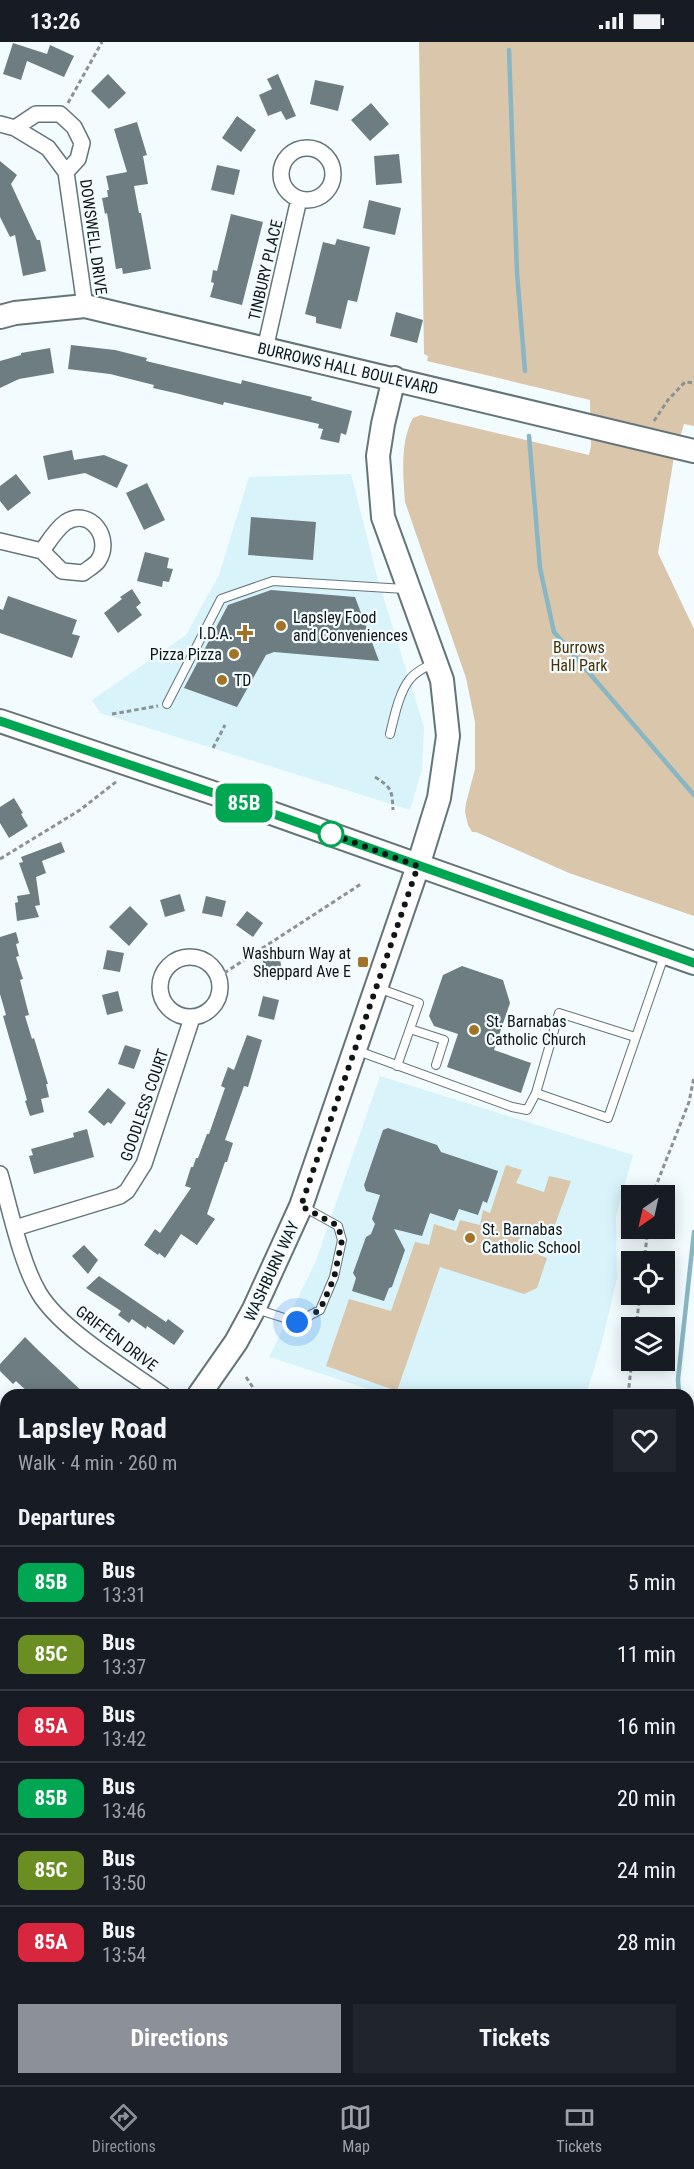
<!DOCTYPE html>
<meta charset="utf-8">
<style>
:root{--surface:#171b24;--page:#20242c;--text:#f1f3f6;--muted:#9ea1a6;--line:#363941;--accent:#8c9099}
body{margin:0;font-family:"Roboto Condensed",sans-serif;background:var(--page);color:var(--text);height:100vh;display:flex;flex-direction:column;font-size:22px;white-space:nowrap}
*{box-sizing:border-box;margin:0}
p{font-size:20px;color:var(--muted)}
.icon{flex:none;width:33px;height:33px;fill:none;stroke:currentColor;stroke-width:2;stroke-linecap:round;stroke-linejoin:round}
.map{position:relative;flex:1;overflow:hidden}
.sheet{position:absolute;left:0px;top:1347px;width:694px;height:696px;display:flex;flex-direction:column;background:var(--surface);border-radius:18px 18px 0 0;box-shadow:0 3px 15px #0003}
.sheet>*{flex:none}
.badge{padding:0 12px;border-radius:9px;font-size:21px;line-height:39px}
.needle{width:39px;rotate:214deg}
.tools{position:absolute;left:621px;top:1143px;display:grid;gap:12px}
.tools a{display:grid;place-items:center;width:54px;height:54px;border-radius:0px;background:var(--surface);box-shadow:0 3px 15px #0003;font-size:30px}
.you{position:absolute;width:30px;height:30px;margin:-15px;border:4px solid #fff;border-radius:50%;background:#1a73e8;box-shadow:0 0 0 9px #1a73e833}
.map>.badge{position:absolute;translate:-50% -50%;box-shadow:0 0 0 3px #fff}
h2{padding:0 18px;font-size:22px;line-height:54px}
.round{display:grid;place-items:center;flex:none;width:63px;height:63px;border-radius:0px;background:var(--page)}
.overview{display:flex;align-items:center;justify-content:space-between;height:102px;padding:0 18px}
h1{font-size:28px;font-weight:700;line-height:45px}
.button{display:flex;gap:12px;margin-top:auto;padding:12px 18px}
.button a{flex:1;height:69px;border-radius:0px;background:var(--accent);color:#fff;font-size:24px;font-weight:700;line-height:69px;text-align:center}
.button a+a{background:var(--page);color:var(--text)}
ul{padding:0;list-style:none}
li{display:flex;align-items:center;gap:18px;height:72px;padding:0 18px;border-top:2px solid var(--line)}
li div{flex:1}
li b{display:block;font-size:22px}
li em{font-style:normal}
li .badge{min-width:66px;font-weight:700;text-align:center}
.status{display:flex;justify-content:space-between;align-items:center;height:42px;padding:0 30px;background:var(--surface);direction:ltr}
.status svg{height:16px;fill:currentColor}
.tabs{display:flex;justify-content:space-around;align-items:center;height:84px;border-top:2px solid var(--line);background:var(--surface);font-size:16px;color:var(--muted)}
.tabs a{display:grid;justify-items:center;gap:3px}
.tabs .on{color:var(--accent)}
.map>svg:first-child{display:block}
.built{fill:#d8f3fa}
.green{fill:#dac6aa}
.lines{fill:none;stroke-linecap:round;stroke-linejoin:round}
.stream{stroke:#88b7c3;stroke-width:4.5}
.building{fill:#6d7d81}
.lane-casing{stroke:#647478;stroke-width:10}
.street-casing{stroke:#647478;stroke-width:18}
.secondary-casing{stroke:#647478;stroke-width:26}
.path{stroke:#899294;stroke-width:3;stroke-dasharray:4.5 3;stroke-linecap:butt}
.lane{stroke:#fff;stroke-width:8}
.street{stroke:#fff;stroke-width:15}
.secondary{stroke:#fff;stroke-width:22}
.line-casing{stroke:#fff;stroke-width:14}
.line{stroke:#00a651;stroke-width:9}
.walk{stroke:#101618;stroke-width:6;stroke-dasharray:0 10.8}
.poi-dot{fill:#a37427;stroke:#f2fcff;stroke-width:2}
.stop-dot{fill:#fff;stroke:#00a651;stroke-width:3}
.labels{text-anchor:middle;stroke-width:4.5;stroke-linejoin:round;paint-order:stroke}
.street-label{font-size:16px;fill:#101618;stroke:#f2fcff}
.poi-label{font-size:16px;fill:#101618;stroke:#f2fcff;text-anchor:start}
.park-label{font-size:16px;fill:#493105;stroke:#f2fcff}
</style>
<div class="status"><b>13:26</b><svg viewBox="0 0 49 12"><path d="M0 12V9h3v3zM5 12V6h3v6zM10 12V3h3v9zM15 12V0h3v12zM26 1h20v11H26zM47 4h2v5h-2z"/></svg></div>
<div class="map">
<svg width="694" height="2043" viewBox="0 0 694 2043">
<rect width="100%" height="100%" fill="#f2fcff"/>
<path class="built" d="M351,432L378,538L424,685L422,728L410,768L100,671L92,658L186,593L219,533L249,435Z
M380,1034L633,1113L616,1174L617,1236L602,1300L586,1353H387L269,1315L316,1219Z"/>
<path class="green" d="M419,0H694V384L684,382L674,415L658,511L694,587V874L569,831L476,790H472L468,783L465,770L466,761L475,727V680L466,636L405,460C403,434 400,399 413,376L421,373L589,413L591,404L590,358L427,319L428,314L424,312Z
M506,1123L522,1128L516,1141L544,1150L549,1134L571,1139L552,1191L525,1182L517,1204L547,1216L537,1246L524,1252L440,1225L397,1349L326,1324L349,1257L391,1269L415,1200L429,1203L434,1182L456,1189L460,1178L480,1183L483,1168L490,1171Z
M324,2037H441L433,2043H316Z"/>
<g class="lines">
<path class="stream" d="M509,8L517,231L525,329
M529,394L540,526L554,590L694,753
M679,1353L678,1337L694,1190
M688,1494L694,1531"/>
</g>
<path class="building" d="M13,1L47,12L50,3L74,14L64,35L27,19L21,38L3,32Z
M108,32L126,51L109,67L91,49Z
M278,32L296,74L286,78L281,69L268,74L259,53L272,47L267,37Z
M315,38L344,44L338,69L310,62Z
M371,61L389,82L370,99L351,78Z
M237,74L256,88L241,110L222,96Z
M137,80L147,113L143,114L148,142L134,144L139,171H141L151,227L123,232L122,226L116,227L107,171L105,172L102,156L108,155L107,148H109L106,134L127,130L114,87Z
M399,112L402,141L376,143L374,114Z
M0,119L17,133L11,142L37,198H40L46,229L23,234L15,193L10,195L0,175Z
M217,123L240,128L234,153L211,148Z
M369,158L401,166L395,193L363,186Z
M231,172L263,180L242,263L210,255L214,241L211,240L213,228L217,229Z
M337,197L370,205L357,260L348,258L341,287L316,281V275L305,272L323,200L335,203Z
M396,270L423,278L417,301L390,294Z
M71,303L115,308L147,316L146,319L200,332L241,342L242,338L312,355L311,358L352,369L346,393L341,391L339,401L320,397L323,387L318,386L319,382L224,360L223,363L175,351L153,346L154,343L110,332L68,327Z
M50,306L54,331L19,337L0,346V319L21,313V311Z
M72,408L74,418L104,413L128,423L117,446L85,431L48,438L43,414Z
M16,432L31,451L8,469L0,459V444Z
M147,441L165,478L144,488L126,451Z
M251,475L316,480L313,518L248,513Z
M145,510L169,516L167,526L173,527L169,540L163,539L162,545L137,539Z
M132,547L141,561L136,565L142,573L118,591L104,571L122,557L120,555Z
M271,548L355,555L379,619L274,610L266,613L237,665L184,646L228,563Z
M8,554L77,578L72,592L80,594L72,616L0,591V567L3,568Z
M14,756L23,771L21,772L28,784L9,796L0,781V765Z
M61,800L65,810L42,819L46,831L36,835L40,863L35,864L39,875L17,879L15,861L18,860L17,854L30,852L19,821L23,820L21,815Z
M180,852L185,869L165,875L160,858Z
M206,854L226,859L222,875L202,871Z
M130,864L148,882L129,904L109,885Z
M247,869L263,881L253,895L236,883Z
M16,890L19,901L16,902L19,914L16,915L23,937L20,938L29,973L25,974L32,997L34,996L48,1042H46L49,1055L41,1057L44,1070L30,1074L25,1059L27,1058L3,974L6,973L0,952V895Z
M107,908L124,911L120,930L103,927Z
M279,913L283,932L266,935L262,916Z
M462,924L503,938L510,961L494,1008L531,1021L521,1051L447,1025L458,992L434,984L429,974L443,933Z
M118,949L123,969L107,973L102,953Z
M263,954L279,958L274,978L258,974Z
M247,993L262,998L248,1045L244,1044L225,1098L233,1101L227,1120H225L207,1172L215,1177L197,1203L181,1192L165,1216L159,1211L158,1213L144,1203L155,1187L160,1191L191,1146L185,1144L191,1125H193L196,1116H198L207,1092H209L225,1046L221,1044L228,1025L234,1028Z
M125,1003L141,1008L134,1027L118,1022Z
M108,1046L126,1061L111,1082L108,1080L104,1084L88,1070Z
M388,1086L437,1103L441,1110L498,1129L487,1161L483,1159L478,1173L459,1167L454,1179L430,1171L422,1194L394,1187L405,1208L392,1245L389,1246L384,1259L352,1249L356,1236L353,1231L366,1195L371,1192L375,1182L372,1177L380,1153L366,1149L364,1143L383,1088Z
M87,1087L94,1115L34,1132L29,1114L33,1113L31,1107L74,1095L73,1091Z
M84,1203L98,1218L88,1232L72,1214Z
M99,1234L166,1280L168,1277L184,1289L174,1303L147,1284L146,1287L132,1277L129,1281L118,1273L121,1269L86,1246Z
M25,1295L39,1309L86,1353H31L16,1339L13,1342L0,1329V1322Z"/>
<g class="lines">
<g class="lane-casing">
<path id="lane" d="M167,662L221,557L273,539L405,547
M390,692C394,676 399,650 410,637C416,629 426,625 434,621
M378,946L419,961L397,1024
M410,987L444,998L436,1023
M358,1009L512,1065L527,1068L536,1051L559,971L635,995
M536,1051L608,1076L664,914
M256,1267L297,1280L320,1268L334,1235L342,1198L338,1184L302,1164"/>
</g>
<g class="street-casing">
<path id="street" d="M0,82L15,86L48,106L66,130L85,264
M15,86L36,72H60L74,85L82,101L78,117L66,130
M281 132a26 26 0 1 1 52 0a26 26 0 1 1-52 0Z
M265,307L299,157
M0,499L42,509L62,529L83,531C88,527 95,523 98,519C113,497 91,465 66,480C56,487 49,499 42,509
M160 945a30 30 0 1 1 60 0a30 30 0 1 1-60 0Z
M0,1132C10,1167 21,1221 39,1251C61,1288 127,1327 163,1353
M15,1186L120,1154L127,1149L144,1122L192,976
M0,1702L6,1699
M0,1758L6,1768
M243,2037L247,2043"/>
</g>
<g class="secondary-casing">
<path id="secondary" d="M0,275L15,271L85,264L694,409
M0,679L243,761L694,921
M199,1353L236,1300L254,1267L301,1164L418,824L439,756L448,694L442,638L383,475L378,414L383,382L394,336
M0,1537L6,1533
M688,1652L694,1650
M127,2043L137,2037"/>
</g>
<path class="path" d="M68,61L102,0
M654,379L668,358L685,340L694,341
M112,672L158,664
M213,706L225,683
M375,735C392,746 392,748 393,768
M0,817L80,768L117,739
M218,935L361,842
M652,1154L689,1060L694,1035
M644,1220L648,1186
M636,1286L640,1252
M246,1335L258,1353
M628,1353L632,1318
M688,1808L694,1837
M688,1985L694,1981
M620,2043L625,2037"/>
<use href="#lane" class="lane"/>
<use href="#street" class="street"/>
<use href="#secondary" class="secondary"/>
</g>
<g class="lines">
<g class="line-casing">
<path id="line" d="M0,679L243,761L694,921"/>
</g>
<use href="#line" class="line"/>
<path class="walk" d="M297,1280L320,1268L334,1236L342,1198L338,1184L301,1164L418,824L331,792"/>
</g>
<g class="poi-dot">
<circle cx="281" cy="584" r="6"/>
<path d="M242 582h6v6h6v6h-6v6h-6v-6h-6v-6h6z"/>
<circle cx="234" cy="612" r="6"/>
<circle cx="222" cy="638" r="6"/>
<rect x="357" y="914" width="12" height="12" rx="3"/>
<circle cx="474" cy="988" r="6"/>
<circle cx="470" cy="1196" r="6"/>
</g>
<circle class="stop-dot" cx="331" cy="792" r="12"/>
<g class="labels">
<g class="street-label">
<text transform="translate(94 195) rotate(82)" y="6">DOWSWELL DRIVE</text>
<text transform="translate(265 228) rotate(-77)" y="6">TINBURY PLACE</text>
<text transform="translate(348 326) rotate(13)" y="6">BURROWS HALL BOULEVARD</text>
<text transform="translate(144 1063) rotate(-71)" y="6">GOODLESS COURT</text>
<text transform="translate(271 1229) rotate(-65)" y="6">WASHBURN WAY</text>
<text transform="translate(117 1296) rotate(37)" y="6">GRIFFEN DRIVE</text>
</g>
<g class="poi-label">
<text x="293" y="581">Lapsley Food<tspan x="293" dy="18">and Conveniences</tspan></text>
<text x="233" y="597" text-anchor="end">I.D.A.</text>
<text x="222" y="618" text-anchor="end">Pizza Pizza</text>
<text x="234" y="644">TD</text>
<text x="351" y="917" text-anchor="end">Washburn Way at<tspan x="351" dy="18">Sheppard Ave E</tspan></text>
<text x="486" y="985">St. Barnabas<tspan x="486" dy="18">Catholic Church</tspan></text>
<text x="482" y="1193">St. Barnabas<tspan x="482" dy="18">Catholic School</tspan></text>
</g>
<g class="park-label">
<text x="579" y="611">Burrows<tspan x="579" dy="18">Hall Park</tspan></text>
</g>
</g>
</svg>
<div class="tools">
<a><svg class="needle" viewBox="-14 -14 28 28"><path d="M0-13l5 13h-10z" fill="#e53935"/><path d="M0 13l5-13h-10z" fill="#9ea1a6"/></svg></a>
<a><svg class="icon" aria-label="locate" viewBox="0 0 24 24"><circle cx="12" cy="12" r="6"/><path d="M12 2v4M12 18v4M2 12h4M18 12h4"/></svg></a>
<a><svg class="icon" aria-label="layers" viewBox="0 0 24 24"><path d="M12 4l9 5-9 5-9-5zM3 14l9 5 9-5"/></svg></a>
</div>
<div class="you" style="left:297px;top:1280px"></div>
<b class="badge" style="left:244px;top:761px;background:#00a651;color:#fff">85B</b>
<section class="sheet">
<div class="overview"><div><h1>Lapsley Road</h1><p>Walk · 4 min · 260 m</p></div><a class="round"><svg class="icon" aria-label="heart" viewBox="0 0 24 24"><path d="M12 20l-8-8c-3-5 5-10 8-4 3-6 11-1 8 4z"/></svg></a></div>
<h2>Departures</h2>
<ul>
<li><span class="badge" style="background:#00a651;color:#fff">85B</span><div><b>Bus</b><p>13:31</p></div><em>5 min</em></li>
<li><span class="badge" style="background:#6b8e23;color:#fff">85C</span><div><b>Bus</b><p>13:37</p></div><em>11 min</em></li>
<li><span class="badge" style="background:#d7263d;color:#fff">85A</span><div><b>Bus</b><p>13:42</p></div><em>16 min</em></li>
<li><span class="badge" style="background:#00a651;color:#fff">85B</span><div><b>Bus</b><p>13:46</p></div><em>20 min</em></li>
<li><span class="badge" style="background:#6b8e23;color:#fff">85C</span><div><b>Bus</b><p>13:50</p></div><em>24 min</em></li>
<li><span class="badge" style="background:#d7263d;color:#fff">85A</span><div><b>Bus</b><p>13:54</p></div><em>28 min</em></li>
</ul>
<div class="button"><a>Directions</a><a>Tickets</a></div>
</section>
</div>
<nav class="tabs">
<a class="on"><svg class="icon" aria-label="directions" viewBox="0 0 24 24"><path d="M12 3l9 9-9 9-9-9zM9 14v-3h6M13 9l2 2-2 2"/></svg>Directions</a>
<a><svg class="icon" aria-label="map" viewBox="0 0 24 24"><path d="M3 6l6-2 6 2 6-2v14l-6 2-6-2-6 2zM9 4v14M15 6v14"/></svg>Map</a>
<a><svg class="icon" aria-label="tickets" viewBox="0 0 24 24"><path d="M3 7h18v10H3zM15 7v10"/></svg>Tickets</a>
</nav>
